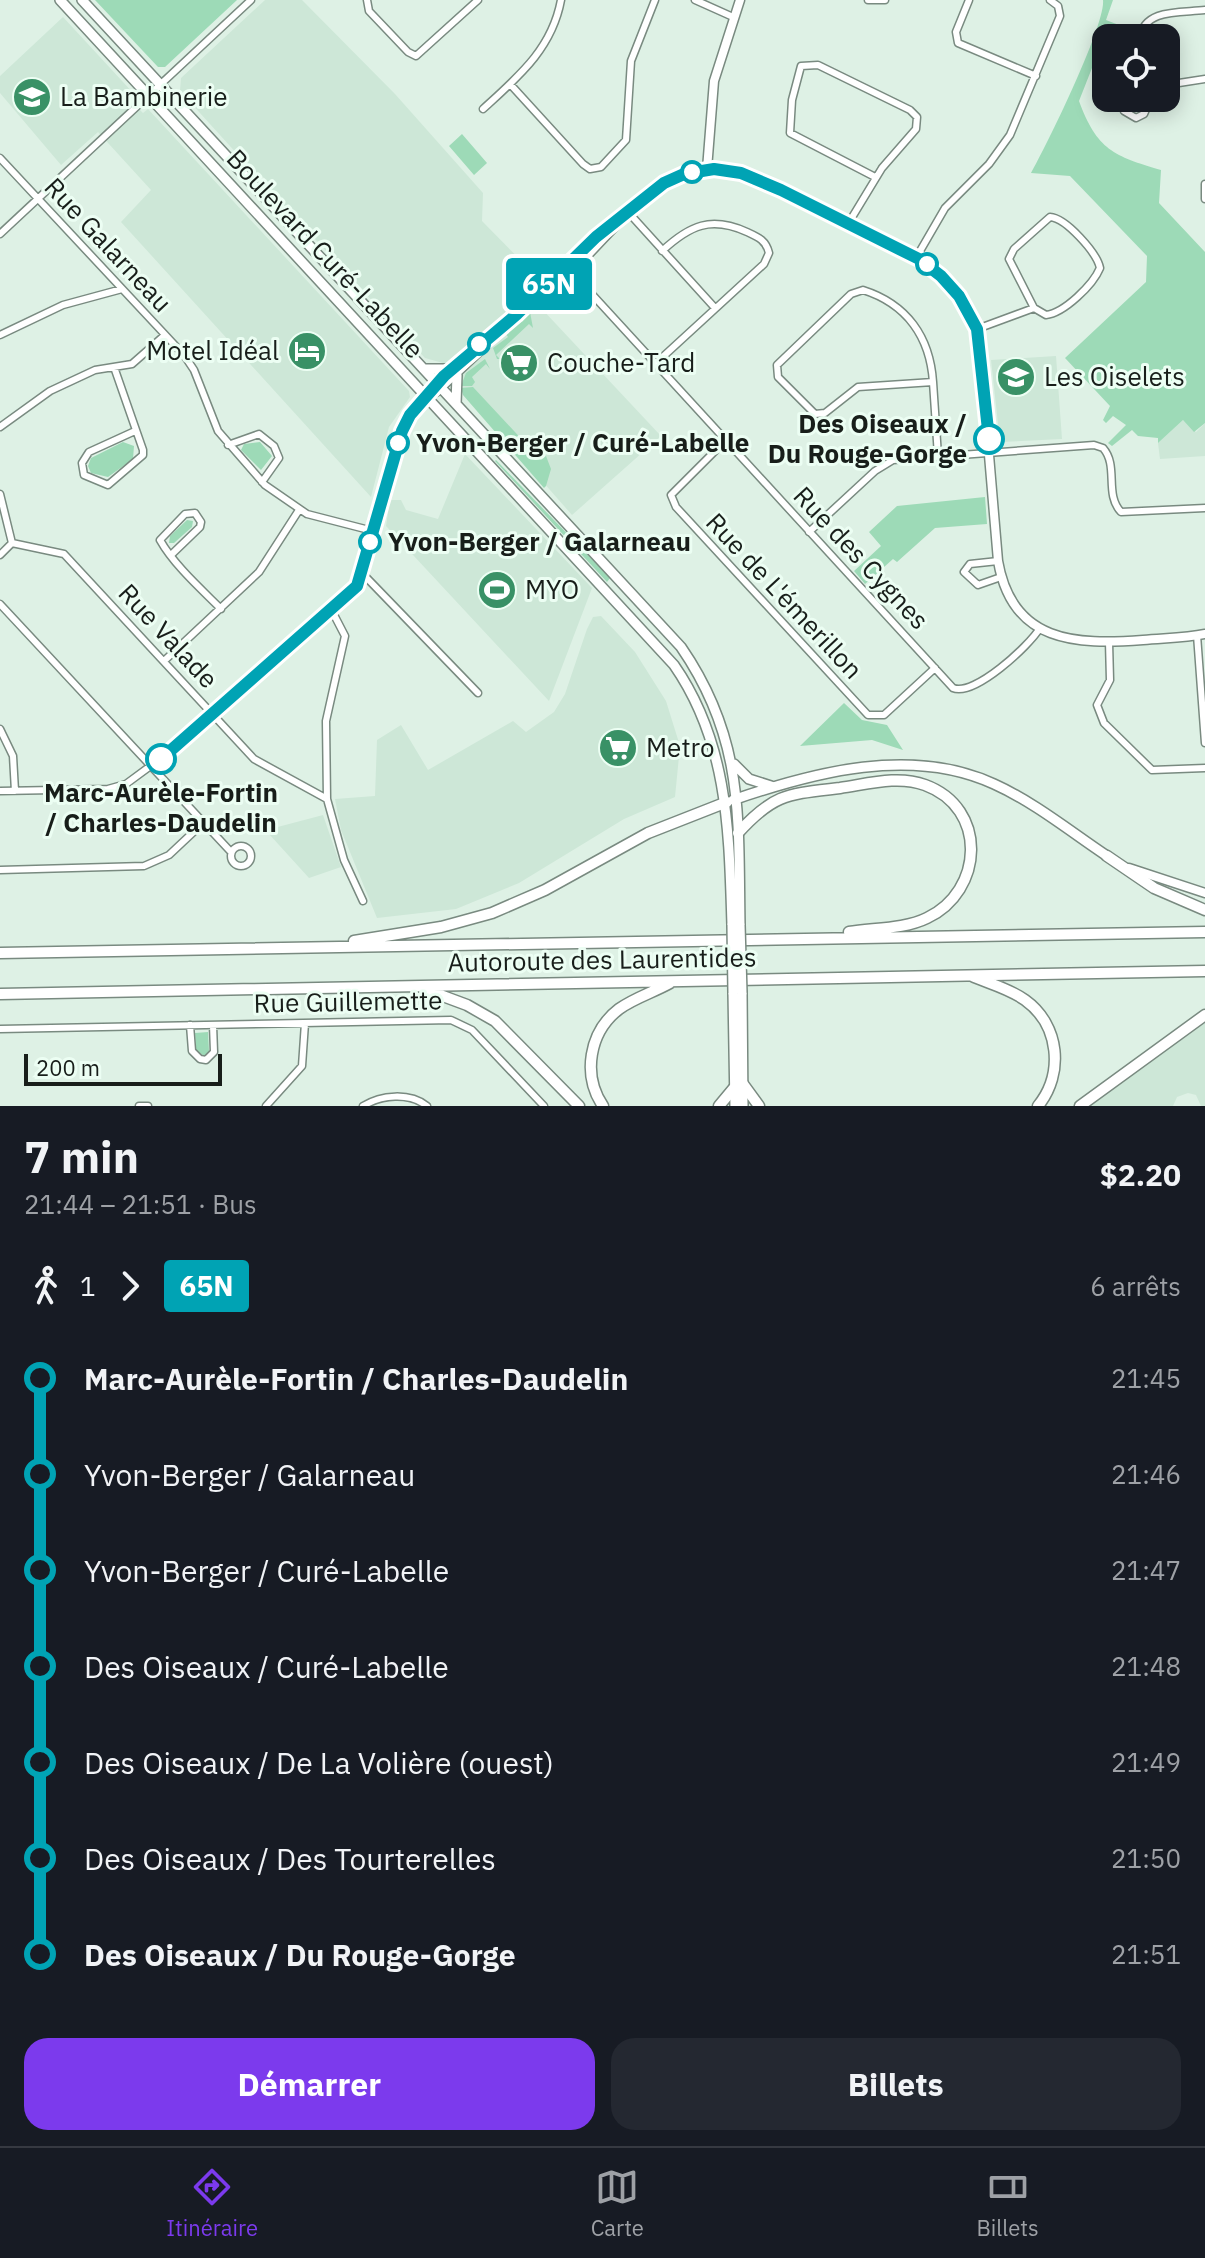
<!DOCTYPE html>
<html lang="fr">
<meta charset="utf-8">
<style>
:root{--surface:#171b24;--page:#242831;--text:#f1f3f6;--muted:#9ea1a6;--line:#363941;--accent:#7c3aed}
body{margin:0;font-family:"IBM Plex Sans",sans-serif;background:var(--page);color:var(--text);height:100vh;display:flex;flex-direction:column;font-size:30px;white-space:nowrap}
*{box-sizing:border-box;margin:0}
p{font-size:26px;color:var(--muted)}
.icon{flex:none;width:44px;height:44px;fill:none;stroke:currentColor;stroke-width:2;stroke-linecap:round;stroke-linejoin:round}
.map{position:relative;height:1106px;overflow:hidden}
.panel{display:flex;flex-direction:column;background:var(--surface);flex:1}
.panel>*{flex:none}
.badge{padding:0 16px;border-radius:6px;font-size:28px;line-height:52px}
.buttons{position:absolute;left:1092px;top:24px;display:grid;gap:16px}
.buttons a{display:grid;place-items:center;width:88px;height:88px;border-radius:16px;background:var(--surface);box-shadow:0 4px 20px #0003;font-size:40px}
.scale{position:absolute;left:24px;bottom:20px;width:198px;box-sizing:border-box;padding-left:8px;border:4px solid #181e1a;border-top:0;font-size:22px;line-height:28px;white-space:nowrap;color:#181e1a;-webkit-text-stroke:6px #ecfef3;paint-order:stroke}
.map>.badge{position:absolute;translate:-50% -50%;box-shadow:0 0 0 4px #fff}
.legs{display:flex;align-items:center;gap:12px;height:88px;padding:0 24px;font-size:26px}
.legs p{margin-inline-start:auto}
.summary{display:flex;align-items:center;justify-content:space-between;height:136px;padding:0 24px}
h1{font-size:44px;font-weight:700;line-height:60px}
.action{display:flex;gap:16px;margin-top:auto;padding:16px 24px}
.action a{flex:1;height:92px;border-radius:24px;background:var(--accent);color:#fff;font-size:32px;font-weight:700;line-height:92px;text-align:center}
.action a+a{background:var(--page);color:var(--text)}
ul{padding:0 24px;list-style:none}
li{display:flex;align-items:center;gap:28px;height:96px;font-size:30px}
li i{display:grid;place-items:center;width:12px;height:100%;margin:0 10px;background:currentColor}
li i::after{content:'';width:20px;height:20px;margin:-10px;border:6px solid;border-radius:50%;background:var(--surface)}
li p{margin-inline-start:auto}
li:first-child i{background:linear-gradient(#0000 50%,currentColor 0)}
li:last-child i{background:linear-gradient(currentColor 50%,#0000 0)}
.tab-bar{display:flex;justify-content:space-around;align-items:center;height:112px;border-top:2px solid var(--line);background:var(--surface);font-size:22px;color:var(--muted)}
.tab-bar a{display:grid;justify-items:center;gap:4px}
.tab-bar .active{color:var(--accent)}
.map>svg:first-child{display:block}
.built{fill:#cde7d7}
.green{fill:#9ddab7}
.lines{fill:none;stroke-linecap:round;stroke-linejoin:round}
.street-casing{stroke:#798a80;stroke-width:9}
.secondary-casing{stroke:#798a80;stroke-width:11}
.primary-casing{stroke:#798a80;stroke-width:12}
.highway-casing{stroke:#798a80;stroke-width:13}
.street{stroke:#fff;stroke-width:6}
.secondary{stroke:#fff;stroke-width:8}
.primary{stroke:#fff;stroke-width:9}
.highway{stroke:#fff;stroke-width:10}
.primary-bridge-casing{stroke:#798a80;stroke-width:12;stroke-linecap:butt}
.primary-bridge{stroke:#fff;stroke-width:9}
.line-1-casing{stroke:#fff;stroke-width:18}
.line-1{stroke:#00a3b4;stroke-width:12}
.stop-1-dot{fill:#fff;stroke:#00a3b4;stroke-width:4}
.labels{text-anchor:middle;stroke-width:6;stroke-linejoin:round;paint-order:stroke}
.poi-label{font-size:26px;fill:#181e1a;stroke:#ecfef3;text-anchor:start}
.street-label{font-size:26px;fill:#181e1a;stroke:#ecfef3}
.stop-label{font-size:26px;font-weight:bold;fill:#181e1a;stroke:#ecfef3;text-anchor:start}
</style>
<div class="map">
<svg width="1205" height="1106" viewBox="0 0 1205 1106">
<rect width="100%" height="100%" fill="#def1e5"/>
<path class="built" d="M265,0H302L395,94L483,193L482,221L540,280L526,292L661,436L572,515L462,390L463,380L443,363L425,358L266,186L267,180L249,167L180,91L181,78Z
M63,17L135,95L131,101L143,113L148,109L409,391L410,397L389,427L371,497L121,222L151,190L98,132L61,165L0,93V76Z
M1056,356L1062,439L1000,442L991,360Z
M1183,420L1196,432L1205,423V456L1160,459L1158,443Z
M465,454L592,588L549,701L386,526L390,500H401L406,510L438,519Z
M601,616L635,652L666,701L680,746L675,797L624,819L519,883L456,909L377,918L341,830L335,799L375,796L377,740L401,725L428,770L513,721L526,732L554,712L565,694L587,629L593,617Z
M323,815L341,867L309,878L269,834L274,828Z
M1205,1020V1106H1201L1196,1095L1188,1093L1177,1097L1173,1106H1087Z"/>
<path class="green" d="M95,0H237L165,67H158Z
M1103,0H1113L1106,20L1137,32L1136,38L1105,26V35L1079,101C1097,150 1114,156 1161,170L1159,203L1205,252V423L1194,432L1183,420L1158,443V438L1138,436L1132,430L1112,446L1108,443L1126,425L1113,416L1106,423L1103,420L1110,406L1065,358L1146,282L1147,256L1070,176L1031,173C1046,147 1106,24 1103,0Z
M462,134L487,163L474,175L449,146Z
M530,312L533,328L529,324L496,355L500,359H497L493,348L508,337L506,334Z
M485,359L490,369L486,364L472,377L475,382L472,386H461L466,373Z
M473,387L541,460L546,456L551,469L546,486L544,488L463,395L461,388Z
M123,442L134,446L133,459L108,477L91,473L88,466L91,458Z
M260,442L272,456L261,470L241,450L244,444Z
M496,460L610,578L607,582L495,461Z
M985,497L987,524L935,528L897,562L893,559L865,584L854,571L881,546L869,532L897,506Z
M187,520L193,521L192,527L174,543H169L170,536Z
M844,703L862,720L887,725L903,750L872,740L800,746Z
M208,1032L209,1051L204,1056L196,1050L195,1033Z"/>
<g class="lines">
<g class="street-casing">
<path id="street" d="M367,0L369,11L408,52L416,56L478,0
M695,0L733,17
M868,0H885
M969,0L956,32L958,43L1036,76
M1140,38C1144,8 1181,13 1205,10
M510,84L583,164L590,169L601,167L626,140L631,61L655,0
M1166,85L1205,79
M1126,98L1124,111L1136,118L1144,114L1151,98
M483,109C518,77 552,49 561,0
M0,158L184,355L194,370L218,431L265,485L307,514L373,531
M1205,184V199
M628,212L715,308
M1050,217C1066,218 1097,253 1100,268C1093,285 1064,313 1046,315L1034,308L1009,259L1014,249Z
M848,224L882,168L916,129L917,117L910,110L818,65L801,66L792,100L790,133L875,177
M0,234L251,0
M916,258L945,208L989,164L1010,135L1060,16L1058,6L1050,0
M567,267L953,688C974,697 1029,646 1040,628
M863,290C907,304 930,337 933,382L858,387L825,413L815,414L778,377L777,365L851,294Z
M977,329L1034,308
M0,335L63,305L122,289
M655,364L764,264L769,253C766,240 758,237 747,232C711,216 690,225 662,251
M114,367L143,450V455L108,485L84,475L82,463L89,452L135,431
M933,382L938,456
M0,427L50,391L95,370L132,364L165,335
M726,440L671,495L676,507L868,715H884L935,668
M228,445L259,434L274,446L279,458L262,482
M0,494L12,543
M809,532L875,471L893,460L1094,445L1103,448C1119,466 1104,494 1121,512L1205,508
M12,543L64,554L254,759L327,799
M0,555L12,543
M171,555L200,527L201,522L195,513L185,514L160,540C174,565 201,589 221,609
M998,561L970,564L964,572L978,585L1001,577
M362,573L478,693
M0,604L231,852
M331,609L345,636L326,721L327,799L344,860L363,901
M1197,635L1205,743
M1109,642L1110,680L1097,705L1104,723L1152,770L1205,768
M164,661L259,572L299,510
M0,729L13,756L15,791
M0,791L108,789L126,784L183,742L351,593L361,576L403,428L412,412L428,397
M231 856a10 10 0 1 1 20 0a10 10 0 1 1-20 0Z
M0,870L144,866L169,855L202,824
M190,1025L192,1051L200,1059L206,1060L214,1052L213,1025
M0,1029L451,1020L472,1030L544,1106
M139,1106H148
M266,1106L302,1066L305,1023
M363,1106C381,1095 409,1092 427,1106"/>
</g>
<g class="secondary-casing">
<path id="secondary" d="M707,169L714,81L740,0
M567,267L582,261L634,206L660,185L684,174L714,169L754,178L925,263L956,292L979,337L998,561C1012,643 1076,645 1143,640C1164,638 1185,638 1205,634
M436,392L502,330
M428,397L443,378L614,222
M1129,868L1205,893"/>
</g>
<g class="primary-casing">
<path id="primary" d="M60,0L674,665C729,744 729,834 732,925
M82,0L681,647C745,740 738,818 740,925
M424,369H452
M456,404L457,375
M734,764L749,779L771,786
M733,800C814,772 912,746 994,784C1034,802 1071,832 1107,856
M733,993L735,1106
M742,993L743,1106"/>
</g>
<g class="highway-casing">
<path id="highway" d="M738,833C774,793 789,794 840,788C868,784 898,775 925,785C988,808 984,891 927,918C905,929 873,928 849,932
M1107,856L1154,888L1205,910
M354,941L441,927L492,913L545,890L648,833L727,802
M0,953L1205,932
M974,977C991,984 1010,989 1025,1000C1060,1025 1064,1074 1038,1106
M424,989L467,1005L495,1021L579,1106
M0,994L1205,971
M743,1084L759,1106
M603,1106C582,1075 589,1032 619,1009C634,998 654,992 670,983
M719,1106L734,1088
M1080,1106L1205,1015"/>
</g>
<use href="#street" class="street"/>
<use href="#secondary" class="secondary"/>
<use href="#primary" class="primary"/>
<use href="#highway" class="highway"/>
<g class="primary-bridge-casing">
<path id="primary-bridge" d="M732,925L733,993
M740,925L742,993"/>
</g>
<use href="#primary-bridge" class="primary-bridge"/>
</g>
<g class="lines">
<g class="line-1-casing">
<path id="line-1" d="M161,759L357,586L402,431L410,415L444,376L516,315L596,237L664,183L684,174L714,169L741,173L781,190L919,259L941,276L959,296L977,329L989,439"/>
</g>
<use href="#line-1" class="line-1"/>
</g>
<defs>
<g id="school-disc" transform="scale(2)"><circle r="9.5" fill="#399166" stroke="#ecfef3"/><path d="M0-5L7-2L0 1L-7-2ZM-4 1L0 2.5L4 1V4Q0 6-4 4Z" fill="#fff"/></g>
<g id="hotel-disc" transform="scale(2)"><circle r="9.5" fill="#399166" stroke="#ecfef3"/><path d="M-6-4.5h1.5V1H6V5H4.5V3h-9V5H-6ZM-4 0a1.8 1.8 0 1 1 3.6 0ZM.5 0V-2.5h3Q6-2.5 6 0Z" fill="#fff"/></g>
<g id="supermarket-disc" transform="scale(2)"><circle r="9.5" fill="#399166" stroke="#ecfef3"/><path d="M-6-5.5h2.5l.6 2H6L4.5 2H-2.5L-4.4-4H-6ZM-1.5 3.2a1.3 1.3 0 1 0 .1 0ZM3 3.2a1.3 1.3 0 1 0 .1 0Z" fill="#fff"/></g>
<g id="stadium-disc" transform="scale(2)"><circle r="9.5" fill="#399166" stroke="#ecfef3"/><path d="M0-5a6.5 5 0 1 0 0 10a6.5 5 0 1 0 0-10ZM-3.5-1.8h7v3.6h-7Z" fill="#fff"/></g>
</defs>
<g fill-rule="evenodd">
<use href="#school-disc" x="32" y="97"/>
<use href="#hotel-disc" x="307" y="351"/>
<use href="#supermarket-disc" x="519" y="363"/>
<use href="#school-disc" x="1016" y="377"/>
<use href="#stadium-disc" x="497" y="590"/>
<use href="#supermarket-disc" x="618" y="748"/>
</g>
<g class="stop-1-dot">
<circle cx="692" cy="172" r="10"/>
<circle cx="927" cy="264" r="10"/>
<circle cx="479" cy="344" r="10"/>
<circle cx="989" cy="439" r="14"/>
<circle cx="398" cy="443" r="10"/>
<circle cx="370" cy="542" r="10"/>
<circle cx="161" cy="759" r="14"/>
</g>
<g class="labels">
<g class="poi-label">
<text x="60" y="106">La Bambinerie</text>
<text x="279" y="360" text-anchor="end">Motel Idéal</text>
<text x="547" y="372">Couche-Tard</text>
<text x="1044" y="386">Les Oiselets</text>
<text x="525" y="599">MYO</text>
<text x="646" y="757">Metro</text>
</g>
<g class="street-label">
<text transform="translate(108 245) rotate(47)" y="9">Rue Galarneau</text>
<text transform="translate(325 254) rotate(47)" y="9">Boulevard Curé-Labelle</text>
<text transform="translate(861 558) rotate(47)" y="9">Rue des Cygnes</text>
<text transform="translate(784 596) rotate(47)" y="9">Rue de L'émerillon</text>
<text transform="translate(168 636) rotate(47)" y="9">Rue Valade</text>
<text transform="translate(602 960) rotate(-1)" y="9">Autoroute des Laurentides</text>
<text transform="translate(348 1002) rotate(-1)" y="9">Rue Guillemette</text>
</g>
<g class="stop-label">
<text x="967" y="433" text-anchor="end">Des Oiseaux /<tspan x="967" dy="30">Du Rouge-Gorge</tspan></text>
<text x="416" y="452">Yvon-Berger / Curé-Labelle</text>
<text x="388" y="551">Yvon-Berger / Galarneau</text>
<text x="161" y="802" text-anchor="middle">Marc-Aurèle-Fortin<tspan x="161" dy="30">/ Charles-Daudelin</tspan></text>
</g>
</g>
</svg>
<div class="buttons">
<a><svg class="icon" aria-label="locate" viewBox="0 0 24 24"><circle cx="12" cy="12" r="6"/><path d="M12 2v4M12 18v4M2 12h4M18 12h4"/></svg></a>
</div>
<div class="scale">200 m</div>
<b class="badge" style="left:549px;top:284px;background:#00a3b4;color:#fff">65N</b>
</div>
<section class="panel">
<div class="summary"><div><h1>7 min</h1><p>21:44 – 21:51 · Bus</p></div><b>$2.20</b></div>
<div class="legs"><svg class="icon" aria-label="walk" viewBox="0 0 24 24"><circle cx="13" cy="4" r="2"/><path d="M13 8l-2 6 4 7M11 14l-3 7M7 12l3-4h3l4 4"/></svg>1<svg class="icon" aria-label="forward" viewBox="0 0 24 24"><path d="M9 5l7 7-7 7"/></svg><b class="badge" style="background:#00a3b4;color:#fff">65N</b><p>6 arrêts</p></div>
<ul>
<li><i style="color:#00a3b4"></i><b>Marc-Aurèle-Fortin / Charles-Daudelin</b><p>21:45</p></li>
<li><i style="color:#00a3b4"></i><span>Yvon-Berger / Galarneau</span><p>21:46</p></li>
<li><i style="color:#00a3b4"></i><span>Yvon-Berger / Curé-Labelle</span><p>21:47</p></li>
<li><i style="color:#00a3b4"></i><span>Des Oiseaux / Curé-Labelle</span><p>21:48</p></li>
<li><i style="color:#00a3b4"></i><span>Des Oiseaux / De La Volière (ouest)</span><p>21:49</p></li>
<li><i style="color:#00a3b4"></i><span>Des Oiseaux / Des Tourterelles</span><p>21:50</p></li>
<li><i style="color:#00a3b4"></i><b>Des Oiseaux / Du Rouge-Gorge</b><p>21:51</p></li>
</ul>
<div class="action"><a>Démarrer</a><a>Billets</a></div>
</section>
<nav class="tab-bar">
<a class="active"><svg class="icon" aria-label="directions" viewBox="0 0 24 24"><path d="M12 3l9 9-9 9-9-9zM9 14v-3h6M13 9l2 2-2 2"/></svg>Itinéraire</a>
<a><svg class="icon" aria-label="map" viewBox="0 0 24 24"><path d="M3 6l6-2 6 2 6-2v14l-6 2-6-2-6 2zM9 4v14M15 6v14"/></svg>Carte</a>
<a><svg class="icon" aria-label="tickets" viewBox="0 0 24 24"><path d="M3 7h18v10H3zM15 7v10"/></svg>Billets</a>
</nav>
